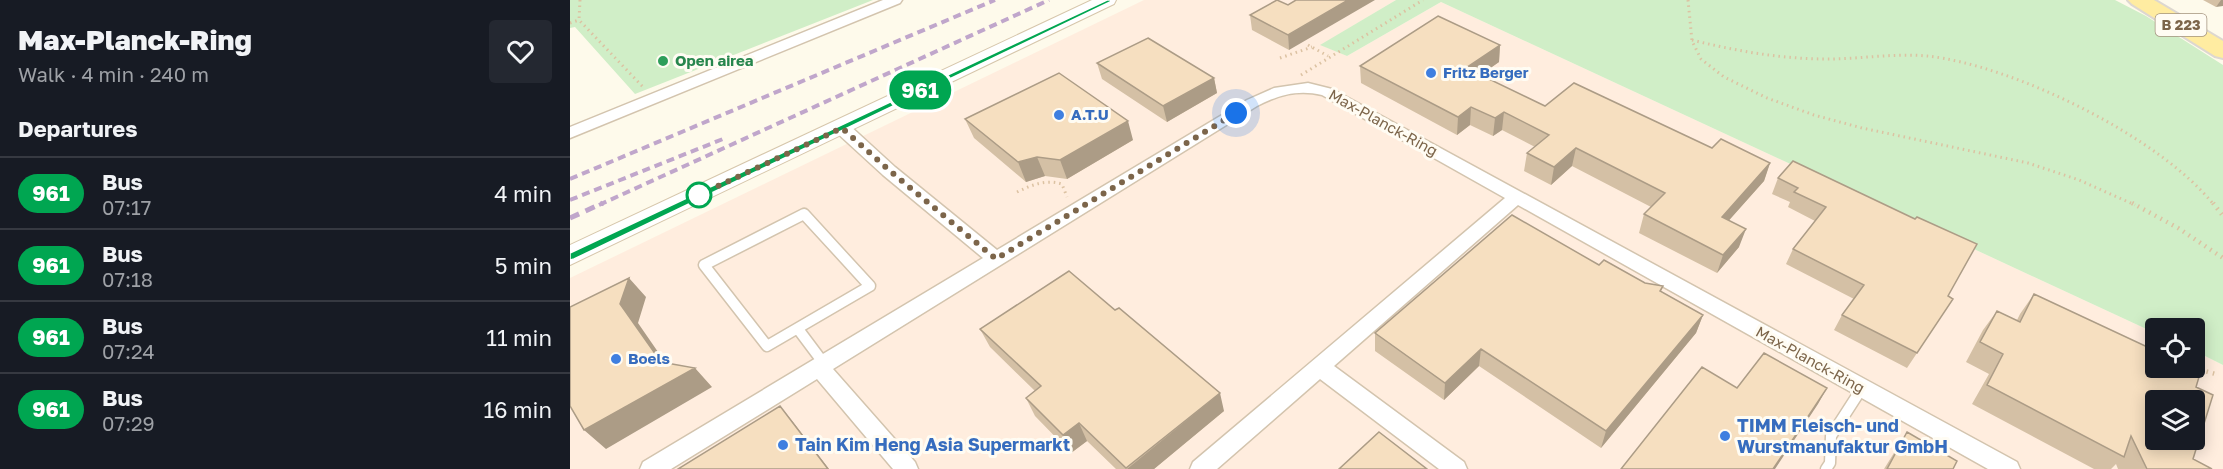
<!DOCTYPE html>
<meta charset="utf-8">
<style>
:root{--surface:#171b24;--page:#242831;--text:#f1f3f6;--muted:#9ea1a6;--line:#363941}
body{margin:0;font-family:"Golos Text",sans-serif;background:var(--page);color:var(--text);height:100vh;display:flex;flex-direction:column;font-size:22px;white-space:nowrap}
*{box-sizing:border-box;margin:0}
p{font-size:20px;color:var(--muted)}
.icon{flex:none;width:33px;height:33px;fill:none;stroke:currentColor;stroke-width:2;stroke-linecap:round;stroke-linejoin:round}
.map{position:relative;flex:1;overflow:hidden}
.panel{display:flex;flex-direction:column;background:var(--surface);width:570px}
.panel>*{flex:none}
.badge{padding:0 12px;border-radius:20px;font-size:21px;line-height:39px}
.buttons{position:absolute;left:1575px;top:318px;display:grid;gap:12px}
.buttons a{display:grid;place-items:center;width:60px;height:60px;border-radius:6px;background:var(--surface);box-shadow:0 3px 15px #0003;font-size:30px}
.you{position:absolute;width:30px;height:30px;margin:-15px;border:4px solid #fff;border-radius:50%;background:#1a73e8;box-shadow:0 0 0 9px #1a73e833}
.map>.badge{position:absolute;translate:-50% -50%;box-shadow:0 0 0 3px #fff}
h2{padding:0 18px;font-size:22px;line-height:54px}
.round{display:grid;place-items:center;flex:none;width:63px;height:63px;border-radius:6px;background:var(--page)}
.head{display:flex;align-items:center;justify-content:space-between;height:102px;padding:0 18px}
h1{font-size:28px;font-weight:800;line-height:45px}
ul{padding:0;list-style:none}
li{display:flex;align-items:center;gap:18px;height:72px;padding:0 18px;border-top:2px solid var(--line)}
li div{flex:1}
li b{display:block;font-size:22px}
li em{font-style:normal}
li .badge{min-width:66px;font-weight:700;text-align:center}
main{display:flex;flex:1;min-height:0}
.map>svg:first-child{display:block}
.commercial{fill:#ffedde;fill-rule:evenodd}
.green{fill:#d0eec7}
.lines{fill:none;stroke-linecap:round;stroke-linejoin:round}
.lane-casing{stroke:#d3c4ae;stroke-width:13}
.street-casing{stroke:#d3c4ae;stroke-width:3}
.secondary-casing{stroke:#d6c6ab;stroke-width:2}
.primary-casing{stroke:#ddd7d0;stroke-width:4}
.path-far1{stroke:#dcc2a2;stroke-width:3;stroke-dasharray:1.5 4;stroke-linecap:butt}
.path{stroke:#dcc2a2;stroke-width:4.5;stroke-dasharray:1.5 5;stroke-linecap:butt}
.lane{stroke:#fff;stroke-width:10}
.street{fill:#fff;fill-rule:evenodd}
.secondary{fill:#fff;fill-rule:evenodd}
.primary{fill:#ffeca1;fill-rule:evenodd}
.rail-far1{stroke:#c0a6cb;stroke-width:4;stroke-dasharray:8 5;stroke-linecap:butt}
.rail{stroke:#c0a6cb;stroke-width:5;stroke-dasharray:10 7;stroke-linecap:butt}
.wall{fill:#d4c0a5}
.shaded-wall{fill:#ac9c86}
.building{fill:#f6dfc0;stroke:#ac9c86;stroke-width:1.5;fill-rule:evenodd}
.line{fill:#00a651;stroke:#fff;stroke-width:1.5}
.walk{stroke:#7c654a;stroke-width:6;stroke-dasharray:0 10.8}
.leisure-dot{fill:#2e9e5b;stroke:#fffcf3;stroke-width:2}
.shop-dot{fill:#3f7fe0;stroke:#fffcf3;stroke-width:2}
.stop-dot{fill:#fff;stroke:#00a651;stroke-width:3}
.labels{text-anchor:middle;stroke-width:6;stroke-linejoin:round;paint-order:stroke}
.shield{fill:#fffcf3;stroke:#a3927d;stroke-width:1.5}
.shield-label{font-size:14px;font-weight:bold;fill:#7c654a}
.leisure-label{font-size:15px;font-weight:bold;fill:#27864d;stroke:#fffcf3;text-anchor:start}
.shop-label{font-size:15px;font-weight:bold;fill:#366cbe;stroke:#fffcf3;text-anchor:start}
.street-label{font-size:15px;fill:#7c654a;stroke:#fffcf3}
.near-shop-label{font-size:18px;font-weight:bold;fill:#366cbe;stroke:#fffcf3;text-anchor:start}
</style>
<main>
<section class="panel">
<div class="head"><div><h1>Max-Planck-Ring</h1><p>Walk · 4 min · 240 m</p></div><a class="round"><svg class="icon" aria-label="heart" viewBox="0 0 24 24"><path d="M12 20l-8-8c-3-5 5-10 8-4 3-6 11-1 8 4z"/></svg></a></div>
<h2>Departures</h2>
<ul>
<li><span class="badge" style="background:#00a651;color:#fff">961</span><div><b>Bus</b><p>07:17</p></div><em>4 min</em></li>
<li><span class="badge" style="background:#00a651;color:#fff">961</span><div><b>Bus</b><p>07:18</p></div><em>5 min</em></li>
<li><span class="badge" style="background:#00a651;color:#fff">961</span><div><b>Bus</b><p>07:24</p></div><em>11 min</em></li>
<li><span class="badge" style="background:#00a651;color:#fff">961</span><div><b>Bus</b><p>07:29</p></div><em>16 min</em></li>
</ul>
</section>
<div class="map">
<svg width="1653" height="469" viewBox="0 0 1653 469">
<rect width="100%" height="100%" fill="#fefaeb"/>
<path class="commercial" d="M574,0H826L751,45L777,56L871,2L1585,333L1586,368H1624L1625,351L1653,365V469H0V278ZM1586,400H1624V440H1586Z"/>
<path class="green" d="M0,0H303L65,94L5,27L0,28Z
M826,0H1545L1576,16L1653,65V365L1625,351L1624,328H1586L1585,333L871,2L777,56L750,45Z"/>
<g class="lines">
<g class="lane-casing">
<path id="lane" d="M234,214L300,286L197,346L134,265Z
M228,329L255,365
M1256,469L1260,463L1261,436L1292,388"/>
</g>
<g class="street-casing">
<path id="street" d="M313,0H332L330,3L0,138V127Z
M738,83L762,89L1447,462L1450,469H1418L948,205L764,366L894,462L897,469H869L750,379L647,469H620L623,462L935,198L752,95C728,89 708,95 687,106L263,369L345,462L348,469H323L247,379L101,469H70L73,462L413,258L313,175L266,132L264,128L266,124H278L325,167L427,250L677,100L704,88Z"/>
</g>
<g class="secondary-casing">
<path id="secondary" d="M522,0H546L544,4L0,265V245Z"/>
</g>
<g class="primary-casing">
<path id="primary" d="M1558,0H1584L1653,41V58L1645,56L1562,4Z"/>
</g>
<path class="path-far1" d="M10,0L9,20L73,87
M1118,0L1122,41L1131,59L1154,77L1197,98L1244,115L1292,128L1458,163L1509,180L1565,205
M0,23L9,20
M1122,40C1166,51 1211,59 1257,59C1290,59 1324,53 1357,56C1443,65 1590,137 1644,205
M738,45L758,56
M710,58L742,47
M731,75L853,0
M447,192C462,185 475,179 492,184L497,197"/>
<path class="path" d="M1562,203L1608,228L1653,258
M1643,203L1653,216
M1624,368L1649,375"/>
<use href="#lane" class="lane"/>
<use href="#street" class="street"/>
<use href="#secondary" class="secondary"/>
<use href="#primary" class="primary"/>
<path class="rail-far1" d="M0,179L425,0
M0,200L153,139
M29,205L479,0"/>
<path class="rail" d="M0,218L33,203"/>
</g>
<path class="wall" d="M1633,0H1653L1646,7Z
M718,5L719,50L682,30L680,15Z
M930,45L929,62L910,75L975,106L1142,148L1200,163L1194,181L1159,220L1169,247L1147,273L1069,233L1074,214L1081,207L1002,166L981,185L954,171L957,153L965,147L932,130L923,136L900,125L887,135L791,83L790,66Z
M527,63L644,78L647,93L597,122L532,79Z
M395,119L563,140L497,179L475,176L456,182L404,138Z
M1223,161L1383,299L1337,368L1264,330L1272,315L1284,299L1216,264L1223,249L1245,221L1218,207L1220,202L1202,194L1208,178Z
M1029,265L1075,283L1093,286L1091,292L1133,315L1126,333L1031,448L909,366L874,400L805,351V333Z
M1464,294L1586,368L1626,387L1623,459L1642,469H1548L1546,464L1541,469H1524L1402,404L1419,374L1396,362L1413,330L1427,311L1447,320L1450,314Z
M410,329L654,411L584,469H546L517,441L501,453L465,416L456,398L465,391L420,347Z
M1337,432L1383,469H1314L1327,448Z"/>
<path class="shaded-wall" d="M778,0H805L719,50L718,35Z
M1651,0H1653V6L1646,7Z
M930,45L929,62L895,86L896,68Z
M644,78L647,93L597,122L593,106Z
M901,107L900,125L887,135L888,117Z
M934,112L932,130L923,136L925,118Z
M558,121L563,140L497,179L490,160Z
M1006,148L1002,166L981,185L984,167Z
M467,157L475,176L456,182L448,162Z
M1200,163L1194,181L1146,235L1152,217Z
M1176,229L1169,247L1147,273L1153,255Z
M59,278L76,297L68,323L106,378L125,368L142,387L36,449L14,430L91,362L50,304Z
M1133,315L1126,333L1031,448L1036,431Z
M911,349L909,366L874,400L875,383Z
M1257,388L1248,404L1205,469H1203Z
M650,393L654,411L584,469H557Z
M210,406L223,422L259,469H258Z
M509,423L517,441L501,453L493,435Z"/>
<path class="building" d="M707,0L718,5L726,0H778L718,35L680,15Z
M868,16L930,45L896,68L975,106L1004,83L1142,148L1151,139L1200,163L1152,217L1176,229L1153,255L1074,214L1095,193L1006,148L984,167L957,153L979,135L934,112L925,118L901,107L888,117L790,66Z
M578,38L644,78L593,106L527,63Z
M489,73L558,121L490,160L467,157L448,162L395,119Z
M1223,161L1345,219L1347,217L1407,244L1378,296L1383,299L1347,353L1272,315L1294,285L1223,249L1256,207L1224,192L1228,188L1208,178Z
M942,215L1029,265L1034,260L1075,283L1093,286L1090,291L1133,315L1036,431L911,349L875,383L805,333Z
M499,271L545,310L549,308L650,393L556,468L509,423L493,435L456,398L471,386L410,329Z
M59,278L50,304L91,362L125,368L14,430L0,406V307Z
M1464,294L1586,351V368H1609L1629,377L1626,387L1643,395L1623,459L1642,469H1577L1561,436L1554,457L1417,385L1433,354L1410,342L1427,311L1450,322ZM1586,400H1624V440H1586Z
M1194,353L1257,388L1203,469H1051L1132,367L1167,388Z
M210,406L258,469H108Z
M809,432L857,469H769Z
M1337,432L1387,461L1383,469H1317Z"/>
<path class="line" d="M537,0H542L540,2L4,259L0,260V253Z"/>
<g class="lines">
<path class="walk" d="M129,195L272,128L320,171L426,259L666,113"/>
</g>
<circle class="leisure-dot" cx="93" cy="61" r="6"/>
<g class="shop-dot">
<circle cx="861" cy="73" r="6"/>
<circle cx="489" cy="115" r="6"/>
<circle cx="46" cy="359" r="6"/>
<circle cx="1155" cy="436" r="6"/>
<circle cx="213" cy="445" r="6"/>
</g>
<circle class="stop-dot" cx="129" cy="195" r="12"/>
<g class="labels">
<rect class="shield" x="1585.5" y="14" width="51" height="22" rx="4.5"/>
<g class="shield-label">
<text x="1611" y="30">B 223</text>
</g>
<g class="leisure-label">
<text x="105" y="66">Open airea</text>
</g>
<g class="shop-label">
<text x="873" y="78">Fritz Berger</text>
<text x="501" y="120">A.T.U</text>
<text x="58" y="364">Boels</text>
</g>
<g class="street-label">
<text transform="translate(813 123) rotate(29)" y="5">Max-Planck-Ring</text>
<text transform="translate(1240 360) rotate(29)" y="5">Max-Planck-Ring</text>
</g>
<g class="near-shop-label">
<text x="1167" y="432">TIMM Fleisch- und<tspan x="1167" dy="21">Wurstmanufaktur GmbH</tspan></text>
<text x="225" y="451">Tain Kim Heng Asia Supermarkt</text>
</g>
</g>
</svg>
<div class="buttons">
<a><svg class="icon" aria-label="locate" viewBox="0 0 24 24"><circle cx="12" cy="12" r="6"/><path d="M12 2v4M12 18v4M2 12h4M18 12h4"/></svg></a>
<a><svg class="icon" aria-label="layers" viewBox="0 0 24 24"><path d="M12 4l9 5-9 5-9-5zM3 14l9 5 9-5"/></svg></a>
</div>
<div class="you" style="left:666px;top:113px"></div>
<b class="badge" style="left:350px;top:90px;background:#00a651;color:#fff">961</b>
</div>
</main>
